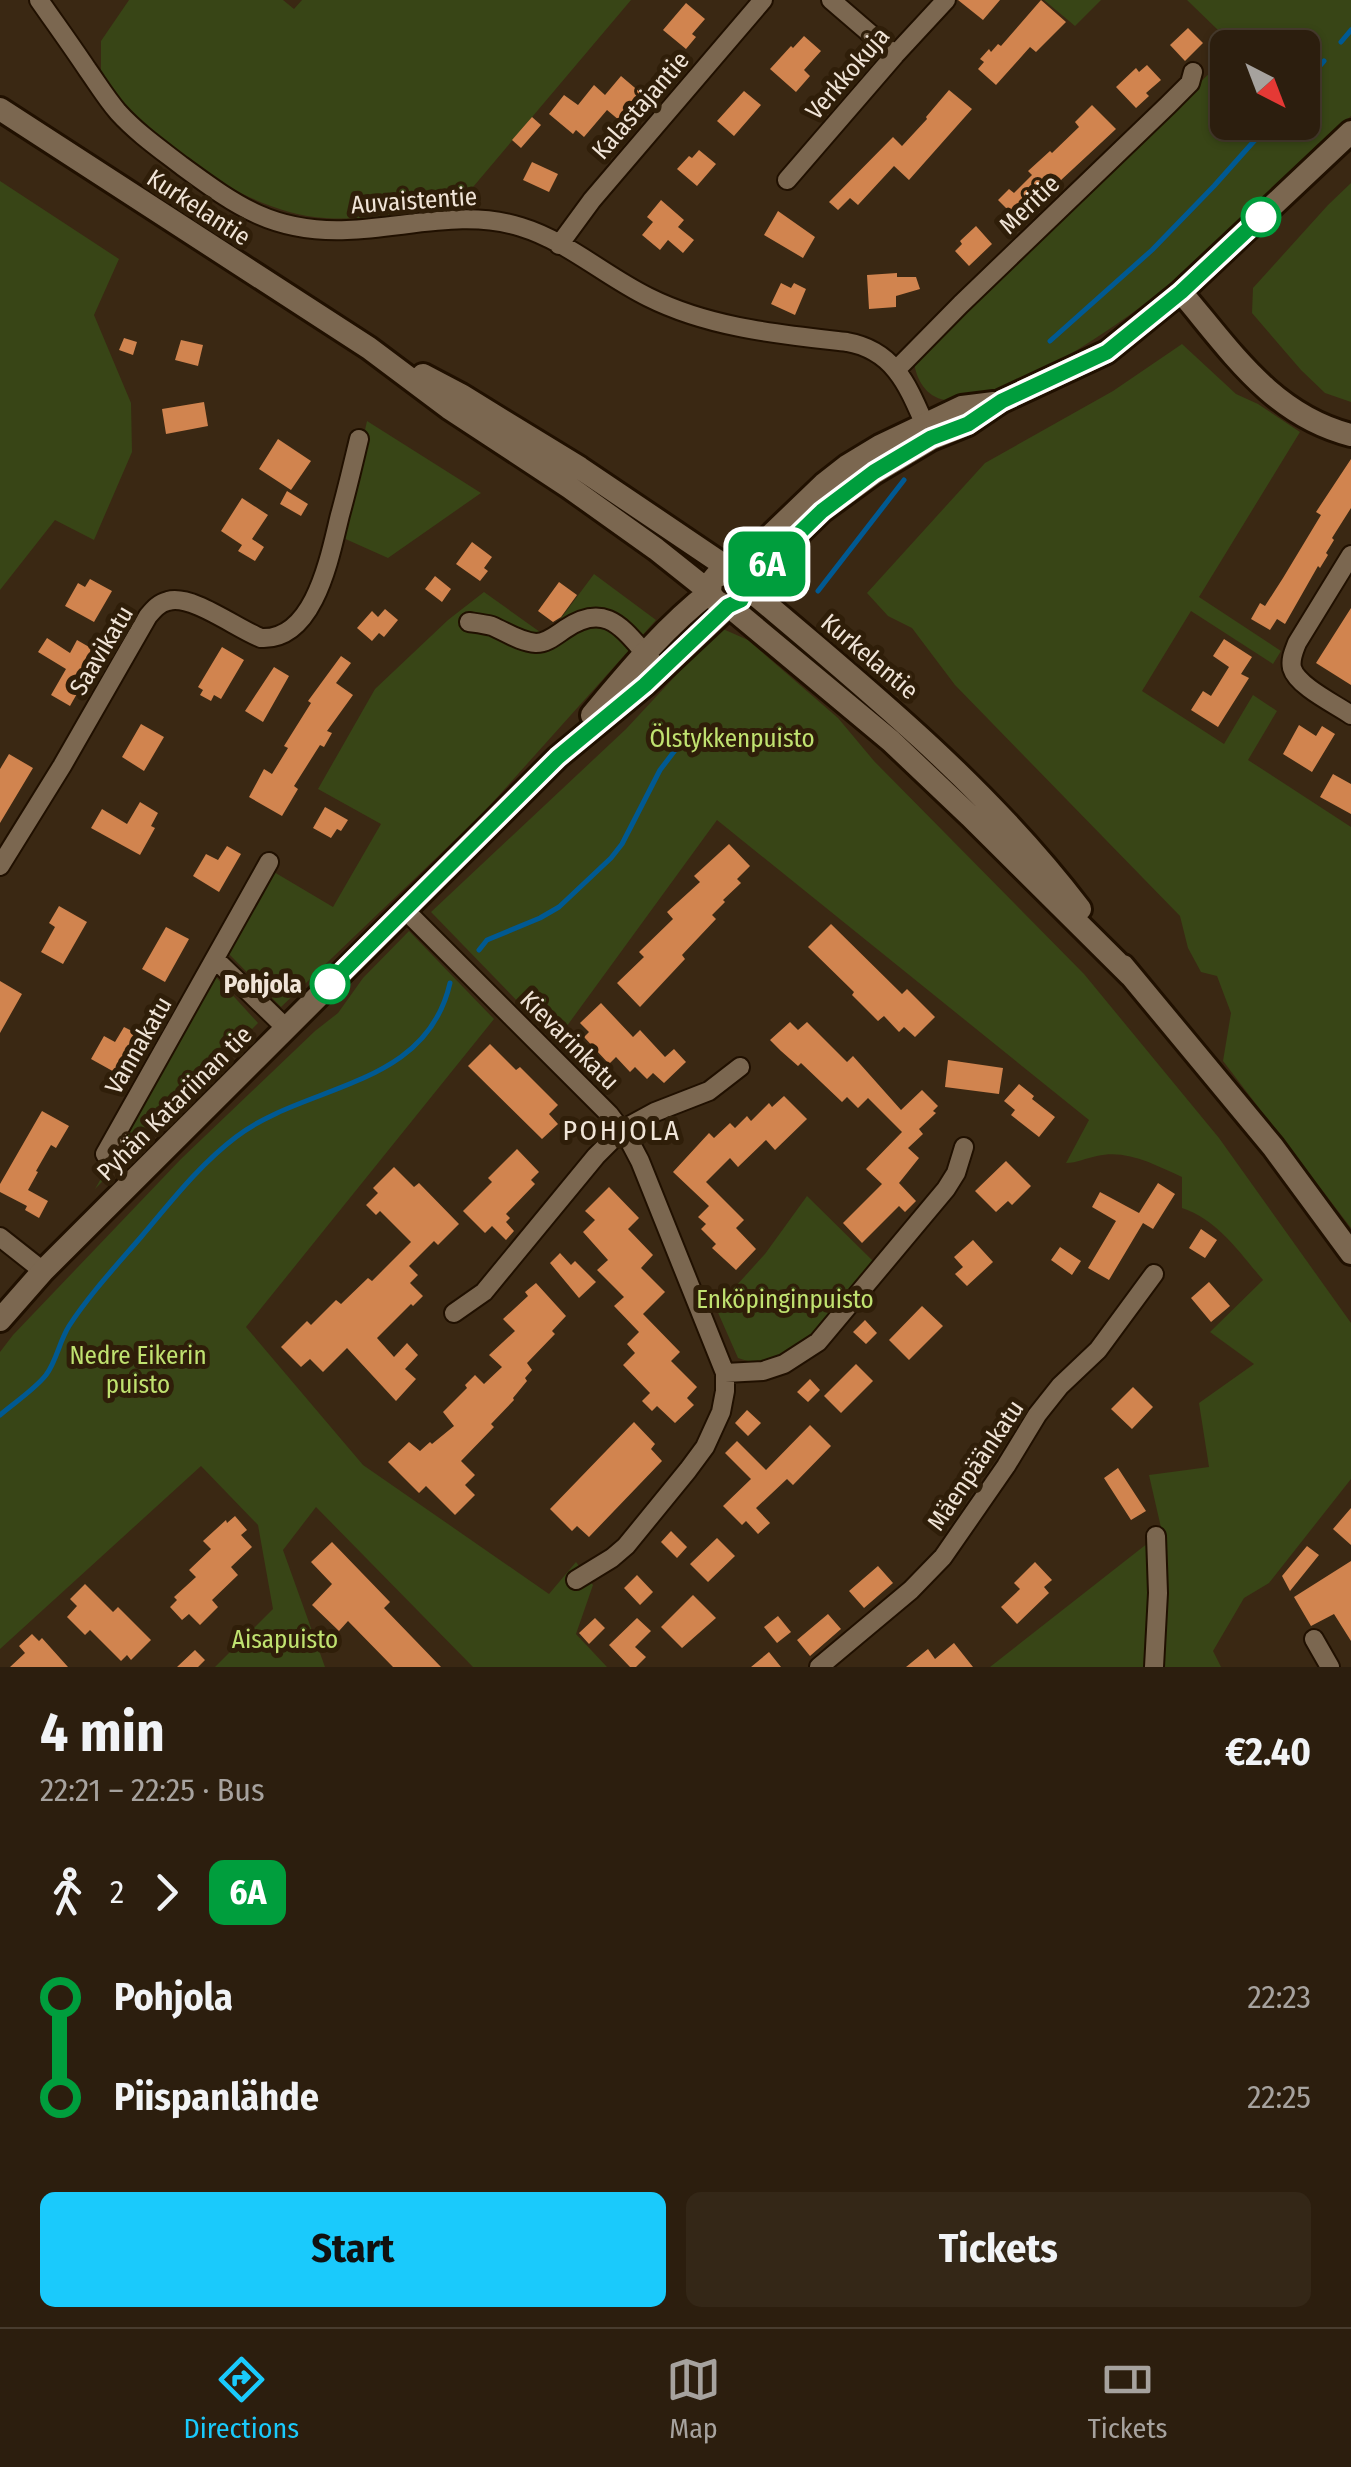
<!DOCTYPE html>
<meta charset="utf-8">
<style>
:root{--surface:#2c1e0e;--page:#342717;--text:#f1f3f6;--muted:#a6a29e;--line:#483c2e;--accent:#1acafc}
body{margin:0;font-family:"Fira Sans Condensed",sans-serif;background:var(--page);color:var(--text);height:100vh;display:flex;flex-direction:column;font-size:38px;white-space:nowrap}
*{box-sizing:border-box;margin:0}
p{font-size:32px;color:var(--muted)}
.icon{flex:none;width:55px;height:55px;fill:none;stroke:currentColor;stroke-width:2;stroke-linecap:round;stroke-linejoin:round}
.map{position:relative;height:1667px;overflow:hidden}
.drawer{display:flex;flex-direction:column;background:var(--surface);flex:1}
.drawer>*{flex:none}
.badge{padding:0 20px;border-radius:15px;font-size:35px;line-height:65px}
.needle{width:65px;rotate:138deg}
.fabs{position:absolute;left:1210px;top:30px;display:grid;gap:20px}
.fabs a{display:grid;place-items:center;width:110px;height:110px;border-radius:15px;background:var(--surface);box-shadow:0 2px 8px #0004,0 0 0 2px var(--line);font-size:50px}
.map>.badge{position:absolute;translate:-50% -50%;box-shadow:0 0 0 5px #fff}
.legs{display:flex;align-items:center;gap:15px;height:110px;padding:0 40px;font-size:32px}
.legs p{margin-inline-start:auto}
.overview{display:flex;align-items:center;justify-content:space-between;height:170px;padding:0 40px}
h1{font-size:55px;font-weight:700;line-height:75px}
.cta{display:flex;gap:20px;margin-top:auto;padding:20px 40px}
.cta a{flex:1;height:115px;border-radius:15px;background:var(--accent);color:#111;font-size:40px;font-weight:700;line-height:115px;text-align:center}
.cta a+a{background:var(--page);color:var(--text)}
ul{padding:0 40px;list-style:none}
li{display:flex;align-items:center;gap:35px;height:100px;font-size:38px}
li i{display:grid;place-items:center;width:15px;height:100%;margin:0 12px;background:currentColor}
li i::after{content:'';width:25px;height:25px;margin:-12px;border:8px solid;border-radius:50%;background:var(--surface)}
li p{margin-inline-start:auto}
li:first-child i{background:linear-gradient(#0000 50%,currentColor 0)}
li:last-child i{background:linear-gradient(currentColor 50%,#0000 0)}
.dock{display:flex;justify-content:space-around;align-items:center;height:140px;border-top:2px solid var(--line);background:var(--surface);font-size:28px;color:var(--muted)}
.dock a{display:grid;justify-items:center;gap:5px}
.dock .active{color:var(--accent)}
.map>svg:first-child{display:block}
.green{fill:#384516}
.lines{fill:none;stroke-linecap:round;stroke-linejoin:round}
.stream{stroke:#005992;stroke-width:5}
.building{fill:#d1844f}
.minor-casing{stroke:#201000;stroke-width:22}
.tertiary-casing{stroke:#201000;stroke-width:28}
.minor{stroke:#7b6750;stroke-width:18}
.tertiary{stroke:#7b6750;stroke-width:22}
.line-1-casing{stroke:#fff;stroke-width:22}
.line-1{stroke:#009e3d;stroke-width:15}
.stop-1-dot{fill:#fff;stroke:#009e3d;stroke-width:5}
.labels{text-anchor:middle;stroke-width:10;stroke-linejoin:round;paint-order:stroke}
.street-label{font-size:25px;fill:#f0e4d7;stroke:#2f1e09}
.park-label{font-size:25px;fill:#c0e270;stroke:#2f1e09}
.stop-label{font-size:25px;font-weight:bold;fill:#f0e4d7;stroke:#2f1e09;text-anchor:end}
.neighbourhood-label{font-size:28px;letter-spacing:2.5px;fill:#f0e4d7;stroke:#2f1e09}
</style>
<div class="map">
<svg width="1351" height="1667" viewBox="0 0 1351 1667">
<rect width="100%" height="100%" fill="#3a2813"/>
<path class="green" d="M129,0H283L294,9L302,0H631L457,206C414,211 369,221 325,218C261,214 195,170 148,128C131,113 116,93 101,77V41Z
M1044,0H1101L1075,26Z
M1187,0H1351V116C1298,167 1246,220 1190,268C1144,308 1006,409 945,400C926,397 916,379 914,362L1227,56L1228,122H1302V48L1236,47L1241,42L1220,32Z
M0,181L119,259L94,315L131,403L132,452L94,540L55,520L0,590Z
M1351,183V402L1325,393L1301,370L1252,313L1253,288L1328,205Z
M1182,344L1236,394L1258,404L1300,432L1199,597L1281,651L1273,664L1191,611L1142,691L1224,744L1253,695L1277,711L1248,760L1351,827V1228L1223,1061L1231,1013L1217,976L1201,972L1188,948L1180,916L955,685L912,628L888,616L867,593L985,463L1113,391Z
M367,421L481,493L388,558L341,537Z
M594,574L656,620L484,812L281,1007L229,954L274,872L333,907L381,824L318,789L375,689L448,620L484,592L547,637Z
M723,629L748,640L838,718L874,761L1084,974L1219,1138L1351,1323V1479L1269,1583L1244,1598L1213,1651L1221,1667H990L1162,1532L1149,1475L1209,1467L1199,1403L1254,1364L1210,1332L1263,1280C1239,1252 1218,1220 1182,1208V1177C1155,1165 1127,1149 1097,1156C1086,1158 1077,1163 1066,1163L1089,1120L717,820L556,1041L431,912L626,729L707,642Z
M409,931L494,1019L246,1327L363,1465L549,1594L576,1562L593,1585L576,1634L607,1667H473L316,1507L283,1550L325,1667H215L273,1609L258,1525L201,1466L0,1649V1352L13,1335L181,1159L315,1031L338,1013L363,978Z
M216,977L258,1023L95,1189Z
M807,1196L873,1261C845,1296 792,1380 738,1358L716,1308L765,1254Z"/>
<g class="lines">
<path class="stream" d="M1341,42L1351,30
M1302,86L1324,61
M1050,341L1152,250L1214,186L1271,122
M818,591L904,480
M479,950L487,940L540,918L559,907L611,858L622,844L660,770L689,732
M0,1415C15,1402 34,1390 46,1375C57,1360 59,1342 69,1326C89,1295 116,1266 141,1237C170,1203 199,1165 236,1137C306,1083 426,1089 450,983"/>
</g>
<path class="building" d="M958,0H1000L983,20Z
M1041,0L1066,22L1036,52L1030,47L996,85L978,69L984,62L980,59L989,49L991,52L998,44L1001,46Z
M686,3L705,19L692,34L696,37L686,49L663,30Z
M1188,28L1203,43L1185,61L1170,45Z
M804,36L821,51L804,70L810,76L796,92L770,69L791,46L793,48Z
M1147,65L1161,80L1146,93L1149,96L1136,108L1116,87L1136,68L1139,72Z
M621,76L648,99L626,126L607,110L584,137L576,130L573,134L549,114L564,95L578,105L594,85L605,95Z
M949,90L972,109L909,180L894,166L858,205L850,198L838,210L829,202L893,137L902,146L927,119L926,117Z
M744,91L761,105L734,136L717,121Z
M1092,105L1116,129L1018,220L998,200L1009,189L1014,193L1032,175L1028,171L1050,151L1052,153L1079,127L1075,122Z
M532,117L541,125L521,148L512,140Z
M699,150L716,164L697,186L677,169L689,156L692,158Z
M532,162L558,174L549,192L523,180Z
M661,200L684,220L678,227L694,240L683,253L668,240L660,250L642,235L653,222L647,217Z
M778,211L815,237L803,258L764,235Z
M976,226L992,244L969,266L955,251L962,244L960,241Z
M897,273V277H916L920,289L896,296V307L869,309L867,275Z
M781,283L791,288L794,283L806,289L795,315L771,304Z
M124,338L137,342L133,355L119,350Z
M181,340L203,345L198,366L175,360Z
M204,402L208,426L166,434L162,409Z
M278,439L311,461L291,490L259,469Z
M1351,459V508L1332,538L1334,540L1326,553L1328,555L1320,568L1318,566L1285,624L1277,619L1270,630L1251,619L1260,603L1265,606L1283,578L1321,515L1316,512Z
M287,491L308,504L301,516L280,504Z
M242,498L268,515L252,539L264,547L255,561L238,551L242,545L221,531Z
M472,542L492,557L484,568L488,571L480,581L456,564Z
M435,576L451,589L442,602L425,589Z
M90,579L112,591L94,622L65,606L78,583L85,587Z
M559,582L577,595L561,617L553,622L538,611Z
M1351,608V685L1316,663Z
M385,609L398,620L384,637L379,633L372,641L357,628L372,611L378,617Z
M47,638L70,653L77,640L96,651L83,674L87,676L70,706L51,695L66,669L38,652Z
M1224,639L1252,657L1241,674L1249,678L1218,727L1191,710L1203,691L1211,696L1229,667L1213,656Z
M222,647L244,660L221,699L214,695L211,701L200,695L203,690L198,687Z
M341,656L351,663L336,683L353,695L327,731L332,733L324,747L320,745L294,786L298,789L282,816L249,797L264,769L272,774L288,748L284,746L311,703L308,701Z
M274,667L289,676L263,722L245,711Z
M141,724L164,737L144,771L122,757Z
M1299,725L1316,736L1322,726L1335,734L1312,772L1283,754Z
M9,754L33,768L0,823V769Z
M1333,774L1351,784V814L1320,797Z
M140,802L158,813L151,826L155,828L140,855L91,828L102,809L127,824Z
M325,807L348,820L341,831L337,829L331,838L313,828Z
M729,844L750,866L737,879L741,883L723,900L725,902L712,915L716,919L682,955L685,959L640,1007L617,983L644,957L639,952L673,919L667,912L700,882L694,876Z
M227,846L241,854L219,892L193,876L206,854L218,860Z
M59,906L87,922L63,964L41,952L55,927L49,923Z
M831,924L902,994L907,989L935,1017L915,1037L904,1027L899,1032L884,1016L878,1021L852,995L854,992L808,947Z
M166,927L189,939L165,982L142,969Z
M0,981L22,994L0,1033Z
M601,1003L633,1037L640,1030L665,1057L674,1049L686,1062L664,1083L653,1073L647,1079L635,1067L630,1072L616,1057L609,1064L584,1037L589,1032L580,1023Z
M790,1022L798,1030L807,1022L847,1062L853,1056L901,1110L922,1090L938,1106L933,1111L936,1113L919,1129L923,1134L908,1148L919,1158L899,1183L916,1201L905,1212L899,1206L862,1243L843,1223L882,1184L866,1169L902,1132L868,1098L858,1108L847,1097L842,1102L801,1063L798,1066L781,1051L770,1040Z
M124,1027L140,1035L118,1074L91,1059L104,1036L115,1042Z
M490,1044L516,1070L520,1067L558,1105L549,1114L558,1124L542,1139L468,1066Z
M948,1060L1003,1068L999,1094L945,1087Z
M1019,1084L1034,1096L1032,1099L1055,1117L1039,1137L1011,1115L1015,1110L1004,1101Z
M784,1096L807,1119L775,1150L766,1140L738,1167L730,1158L706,1182L744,1220L736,1228L756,1249L736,1270L712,1248L716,1244L701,1229L706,1224L698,1217L709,1206L673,1172L709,1133L714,1138L730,1123L735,1128L747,1116L751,1121L769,1103L772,1107Z
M42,1111L69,1126L56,1148L51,1145L36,1171L38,1172L28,1190L48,1201L39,1218L25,1210L27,1206L0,1192V1184Z
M517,1149L539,1172L531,1180L535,1184L506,1214L510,1218L506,1222L514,1231L506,1240L492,1226L485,1233L463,1211L492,1182L488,1178Z
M1006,1161L1031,1186L1012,1205L1008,1201L996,1212L975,1191Z
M394,1167L414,1187L419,1183L459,1224L438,1245L434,1241L409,1266L418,1275L410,1283L423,1296L413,1306L411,1304L377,1338L394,1357L407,1343L418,1355L405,1369L416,1379L396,1401L347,1348L323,1372L310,1359L301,1367L281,1347L307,1321L311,1325L336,1300L341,1304L368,1278L372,1281L411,1242L380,1211L376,1215L366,1205L378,1193L373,1188Z
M1158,1183L1175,1194L1153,1229L1143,1223L1109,1280L1088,1268L1116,1221L1092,1207L1100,1192L1139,1213Z
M609,1187L639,1218L628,1229L653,1255L641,1268L665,1292L643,1314L680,1352L671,1361L697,1387L687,1398L694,1405L675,1423L657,1406L652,1411L642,1401L650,1393L623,1365L635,1353L627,1344L639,1332L614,1306L624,1297L597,1270L608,1260L583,1232L595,1220L585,1211Z
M1201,1229L1217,1240L1205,1258L1189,1248Z
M973,1240L993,1262L967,1286L955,1274L963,1267L954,1257Z
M1060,1247L1081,1261L1072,1275L1051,1260Z
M560,1253L571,1265L575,1261L596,1282L579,1298L550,1263Z
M1209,1282L1230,1306L1211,1322L1191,1298Z
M536,1283L566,1316L552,1331L555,1334L527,1363L532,1370L525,1378L527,1381L513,1398L514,1400L491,1424L494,1427L461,1461L475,1475L465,1485L475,1495L455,1515L426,1486L419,1493L388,1462L409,1442L420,1451L430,1442L432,1444L454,1426L443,1412L467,1388L465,1385L475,1375L484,1384L502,1367L489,1355L515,1331L503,1319L528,1296L525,1292Z
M922,1306L943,1326L909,1360L889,1340Z
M865,1320L877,1333L866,1344L853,1332Z
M856,1364L873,1381L841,1413L824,1396Z
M810,1379L820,1390L808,1402L797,1392Z
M1133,1387L1153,1407L1132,1429L1111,1409Z
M747,1410L761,1423L748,1436L735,1423Z
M634,1422L655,1444L651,1449L662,1461L589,1537L577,1526L572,1531L550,1509Z
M810,1425L831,1446L793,1485L787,1479L756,1508L770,1523L758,1534L746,1521L742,1525L723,1506L751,1479L725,1453L737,1441L766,1470Z
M1118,1468L1146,1511L1131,1520L1104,1478Z
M1351,1508V1545L1333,1529Z
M235,1516L247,1530L241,1535L252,1547L231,1567L238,1575L212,1600L218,1607L200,1625L189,1614L182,1620L170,1607L177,1600L174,1597L196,1577L189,1570L211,1549L203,1541L226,1520L227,1523Z
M671,1531L687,1547L677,1558L661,1542Z
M717,1538L735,1556L708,1582L690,1564Z
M332,1542L390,1602L384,1608L441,1667H393L348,1621L339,1631L312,1605L332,1584L311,1562Z
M1307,1546L1319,1555L1290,1591L1282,1576Z
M1351,1561V1641L1334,1614L1311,1626L1294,1597Z
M1035,1562L1052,1580L1044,1587L1049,1593L1017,1624L1001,1607L1020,1589L1014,1583Z
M878,1566L893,1583L864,1608L849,1591Z
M637,1575L653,1592L640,1605L624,1588Z
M85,1584L113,1612L118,1607L151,1640L131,1660L127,1655L121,1661L90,1630L85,1635L67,1617L77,1606L70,1599Z
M693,1595L716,1618L682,1648L661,1627Z
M828,1614L841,1629L810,1656L797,1640Z
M778,1616L791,1632L777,1643L764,1627Z
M595,1618L605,1628L589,1644L579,1633Z
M637,1618L651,1631L635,1647L646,1657L636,1667H630L609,1645Z
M32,1634L39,1641L42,1638L68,1667H10L25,1653L19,1646Z
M954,1643L973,1667H906L928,1649L935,1659Z
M195,1650L205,1660L198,1667H177Z
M769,1652L781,1667H751Z"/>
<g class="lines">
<g class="minor-casing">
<path id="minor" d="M39,0C55,23 71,45 87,69C97,83 106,98 118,112C137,133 160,149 182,166C238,207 274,233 347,230C405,228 465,209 521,227C567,241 605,276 648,297C710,328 778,334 847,342C898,351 910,392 929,434
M831,0L895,55
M787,180L895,55L946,0
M559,245L592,200L763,0
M896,370L961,304L1168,105L1190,83L1193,72
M1351,555L1297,643C1294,651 1290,659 1292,668C1297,686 1335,704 1351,715
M469,622C476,623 485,624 492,626C506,632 520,642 536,643C547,643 556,635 565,629C609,599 625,633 654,663
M0,866L62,766L148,616C154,609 159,603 168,601C192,594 237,629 261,638C315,641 330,555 340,515C347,490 353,464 359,439
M405,910L609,1114L630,1142L640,1161L725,1373V1391L721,1412L705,1447L688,1470L626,1546L612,1558L576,1580
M216,960L286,1028
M105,1154L269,862
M0,1237L43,1271
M454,1313L484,1292L596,1156L622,1130L655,1112L709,1091L740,1067
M725,1373L763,1371L784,1364L818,1342L946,1189L956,1173L964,1147
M1314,1639L1330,1667
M819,1667L911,1590L943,1557L1006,1466L1037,1415L1060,1386L1098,1350L1154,1274
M1154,1667L1158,1593L1156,1536"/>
</g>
<g class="tertiary-casing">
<path id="tertiary" d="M0,109L369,348L449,408L569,487L656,549L710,592C714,601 719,604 729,606L891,741L970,816L1130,975
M1181,292C1231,351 1272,415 1351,435
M423,375L461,395L580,468L740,576L745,586C863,686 986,785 1080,909
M592,715C629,671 665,627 710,592L711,582L715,577L730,571L750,555L824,484L847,466L880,446L962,407L994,403
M1123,966L1273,1147L1351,1253
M0,1320L43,1271L558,757L645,685L729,606L741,600L745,586L822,511L874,473L931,439L968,424L1002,401L1107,352L1181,292L1351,132"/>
</g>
<use href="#minor" class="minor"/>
<use href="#tertiary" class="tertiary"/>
</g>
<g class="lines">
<g class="line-1-casing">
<path id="line-1" d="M330,984L558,757L645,685L728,606L741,600L745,586L822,511L874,472L931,438L968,424L1002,401L1107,352L1181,292L1261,217"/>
</g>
<use href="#line-1" class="line-1"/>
</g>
<g class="stop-1-dot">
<circle cx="1261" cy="217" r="18"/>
<circle cx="330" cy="984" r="18"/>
</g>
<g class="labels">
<g class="street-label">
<text transform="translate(847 73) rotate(-49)" y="9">Verkkokuja</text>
<text transform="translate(640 105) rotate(-49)" y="9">Kalastajantie</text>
<text transform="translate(414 200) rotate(-4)" y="9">Auvaistentie</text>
<text transform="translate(1029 204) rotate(-44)" y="9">Meritie</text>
<text transform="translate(199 207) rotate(33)" y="9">Kurkelantie</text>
<text transform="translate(101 650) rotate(-59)" y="9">Saavikatu</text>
<text transform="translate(870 656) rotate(40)" y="9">Kurkelantie</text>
<text transform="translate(570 1040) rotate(45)" y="9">Kievarinkatu</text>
<text transform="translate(138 1045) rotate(-60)" y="9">Vannakatu</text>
<text transform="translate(174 1103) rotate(-45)" y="9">Pyhän Katariinan tie</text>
<text transform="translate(975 1465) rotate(-56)" y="9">Mäenpäänkatu</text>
</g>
<g class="park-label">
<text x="732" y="747">Ölstykkenpuisto</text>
<text x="785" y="1308">Enköpinginpuisto</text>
<text x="138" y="1364">Nedre Eikerin<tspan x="138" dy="29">puisto</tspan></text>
<text x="285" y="1648">Aisapuisto</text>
</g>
<g class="stop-label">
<text x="302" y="993">Pohjola</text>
</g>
<g class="neighbourhood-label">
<text x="622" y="1140">POHJOLA</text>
</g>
</g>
</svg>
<div class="fabs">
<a><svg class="needle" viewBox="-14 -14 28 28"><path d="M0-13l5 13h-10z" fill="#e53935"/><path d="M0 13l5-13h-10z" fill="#a6a29e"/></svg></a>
</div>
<b class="badge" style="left:767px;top:564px;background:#009e3d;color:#fff">6A</b>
</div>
<section class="drawer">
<div class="overview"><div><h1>4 min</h1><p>22:21 – 22:25 · Bus</p></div><b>€2.40</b></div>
<div class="legs"><svg class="icon" aria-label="walk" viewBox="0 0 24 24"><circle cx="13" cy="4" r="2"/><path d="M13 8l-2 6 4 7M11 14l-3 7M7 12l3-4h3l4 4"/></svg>2<svg class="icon" aria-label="forward" viewBox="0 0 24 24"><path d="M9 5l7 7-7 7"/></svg><b class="badge" style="background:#009e3d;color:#fff">6A</b></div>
<ul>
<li><i style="color:#009e3d"></i><b>Pohjola</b><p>22:23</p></li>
<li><i style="color:#009e3d"></i><b>Piispanlähde</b><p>22:25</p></li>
</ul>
<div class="cta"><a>Start</a><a>Tickets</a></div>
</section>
<nav class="dock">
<a class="active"><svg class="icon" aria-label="directions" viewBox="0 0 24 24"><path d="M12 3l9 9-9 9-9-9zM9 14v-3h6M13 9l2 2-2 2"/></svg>Directions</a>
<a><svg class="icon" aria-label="map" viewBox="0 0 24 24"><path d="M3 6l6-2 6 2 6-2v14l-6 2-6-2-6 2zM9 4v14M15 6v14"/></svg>Map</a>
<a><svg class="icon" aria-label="tickets" viewBox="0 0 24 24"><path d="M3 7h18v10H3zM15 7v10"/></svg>Tickets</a>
</nav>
